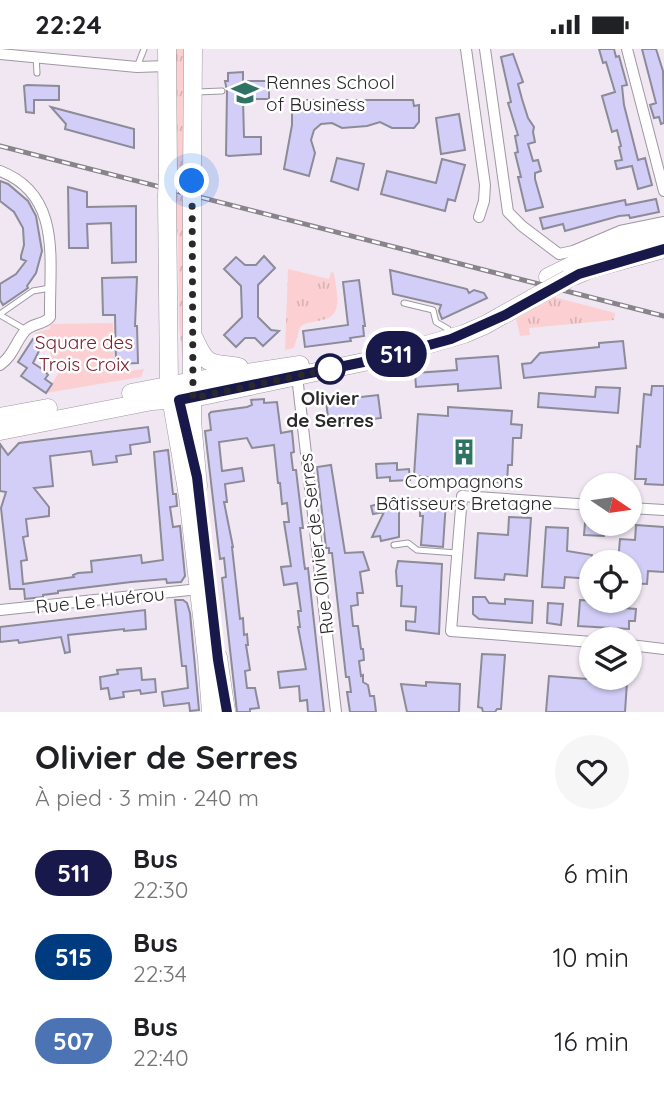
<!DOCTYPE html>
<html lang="fr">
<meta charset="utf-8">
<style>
:root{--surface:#fff;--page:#f6f6f6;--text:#202124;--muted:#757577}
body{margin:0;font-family:Quicksand,sans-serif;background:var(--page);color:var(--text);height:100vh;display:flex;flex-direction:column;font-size:26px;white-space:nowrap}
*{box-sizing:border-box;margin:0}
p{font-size:23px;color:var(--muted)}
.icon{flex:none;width:38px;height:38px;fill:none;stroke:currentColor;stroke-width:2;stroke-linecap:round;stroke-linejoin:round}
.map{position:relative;height:663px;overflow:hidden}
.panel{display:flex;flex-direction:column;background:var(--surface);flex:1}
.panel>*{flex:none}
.badge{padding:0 14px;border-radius:23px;font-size:24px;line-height:46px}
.needle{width:46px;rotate:103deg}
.controls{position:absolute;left:579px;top:424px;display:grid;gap:14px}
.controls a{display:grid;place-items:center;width:63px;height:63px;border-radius:50%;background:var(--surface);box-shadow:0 2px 5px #0004;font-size:35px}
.you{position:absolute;width:35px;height:35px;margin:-18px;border:5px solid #fff;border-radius:50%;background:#1a73e8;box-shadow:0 0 0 10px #1a73e833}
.map>.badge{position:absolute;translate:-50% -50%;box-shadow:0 0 0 4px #fff}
.round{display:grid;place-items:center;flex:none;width:74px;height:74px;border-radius:37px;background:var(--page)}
.head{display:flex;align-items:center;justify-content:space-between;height:119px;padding:0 35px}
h1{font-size:33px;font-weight:700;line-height:52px}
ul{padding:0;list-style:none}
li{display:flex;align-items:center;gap:21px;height:84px;padding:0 35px}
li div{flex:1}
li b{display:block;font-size:26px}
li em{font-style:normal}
li .badge{min-width:77px;font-weight:700;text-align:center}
.status{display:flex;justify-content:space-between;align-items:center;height:49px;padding:0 35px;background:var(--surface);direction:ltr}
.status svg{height:19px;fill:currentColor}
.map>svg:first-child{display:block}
.grass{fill:url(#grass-tufts)}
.park{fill:#fcd0d2}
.building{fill:#d2cef7;stroke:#8c8b97;stroke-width:2}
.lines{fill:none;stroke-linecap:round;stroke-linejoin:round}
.service-casing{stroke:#9f97a2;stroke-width:7}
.minor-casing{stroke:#9f97a2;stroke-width:12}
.primary-casing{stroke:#9f97a2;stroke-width:19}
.service{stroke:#fff;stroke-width:5}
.minor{stroke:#fff;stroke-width:10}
.primary{stroke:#fff;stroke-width:18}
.rail-casing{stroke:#89838b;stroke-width:5}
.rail{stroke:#fff;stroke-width:2.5;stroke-dasharray:8;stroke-linecap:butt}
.primary-bridge-casing{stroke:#9f97a2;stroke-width:19;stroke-linecap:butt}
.primary-bridge{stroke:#fff;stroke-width:18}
.line-casing{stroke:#fff;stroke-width:16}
.line{stroke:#18194a;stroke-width:10}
.walk{stroke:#2b282c;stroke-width:7;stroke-dasharray:0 12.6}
.stop-dot{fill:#fff;stroke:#18194a;stroke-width:3.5}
.labels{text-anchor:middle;stroke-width:5;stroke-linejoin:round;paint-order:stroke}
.poi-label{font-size:19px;fill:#2b282c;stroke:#fff;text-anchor:start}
.park-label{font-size:19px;fill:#7b2030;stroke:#fff}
.stop-label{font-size:19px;font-weight:bold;fill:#2b282c;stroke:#fff}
.street-label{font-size:19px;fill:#2b282c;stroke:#fff}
</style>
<div class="status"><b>22:24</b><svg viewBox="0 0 49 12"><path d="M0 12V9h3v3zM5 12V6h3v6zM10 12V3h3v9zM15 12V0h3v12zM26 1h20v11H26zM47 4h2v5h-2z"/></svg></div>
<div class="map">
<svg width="664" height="663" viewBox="0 0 664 663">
<defs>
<pattern id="grass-tufts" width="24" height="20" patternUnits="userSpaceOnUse" patternTransform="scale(1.75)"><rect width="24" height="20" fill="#fcd0d2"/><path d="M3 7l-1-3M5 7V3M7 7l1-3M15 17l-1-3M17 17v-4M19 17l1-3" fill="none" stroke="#d8b3b4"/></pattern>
</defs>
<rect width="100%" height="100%" fill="#f0e7f3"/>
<path class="grass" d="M173,0H188L187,315H183L179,275L178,187L172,155Z
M288,220L329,230L331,223L334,224C336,241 345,267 322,271C314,273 307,273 300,278L294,299L285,301Z
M554,248L615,264L614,271L529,279L530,286L520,287L516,270Z"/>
<path class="park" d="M113,274L114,324L144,320L141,328L46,344L58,325V318L51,312L50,296L34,284L50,280V275Z"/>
<path class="building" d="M599,0H614L616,8L619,7L627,36L622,37L624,56L638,111L645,109L652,136L638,140L632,117L617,120L615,112L622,111L619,98L621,97L617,81L612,83L602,47L615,43L606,13L603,14Z
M642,0H656L663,22L664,74L661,75L659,68L654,69L650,56L656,54Z
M513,5L523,33L518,35L522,50L528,69L534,78L533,83L535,93L528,95L533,112L538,111L541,122L535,124V130L543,158L526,162L518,128H521L515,104L518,103L515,87L518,86L508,54L511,53L501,8Z
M243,23V32H269V50H243L244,88H261V105L229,107L226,106L227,42L225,32H228V24Z
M27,36L59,37V51H34V64L26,63L24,37Z
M292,51H413L414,57L419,56V73L414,79H392L380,73L367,77L342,79L332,74L321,75L314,81L311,91L315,104L309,127L284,120L292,76Z
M51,58L134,80V99L65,80L66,75Z
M459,65L465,101L441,105L436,69Z
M337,109L364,115L358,141L331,132Z
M442,110L465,116L455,152L448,150L445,162L381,145L387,122L436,134Z
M0,132L8,135L28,152L36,167L42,202L36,224L27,237L28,239L3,256L0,251V235L16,225L26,212L21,210V207L24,196L23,179L14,163L0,152Z
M68,138L87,143V158L136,157V213L112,214L111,174L87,175L88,199H69Z
M656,150L659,163L630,169L629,166L619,167L565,182L563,175L543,180L540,169L625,151L626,156Z
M264,207L275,219L258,236V268L271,281L279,282L263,297L255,289H245L236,298L224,286L242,268L241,237L224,220L236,208L245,216H256Z
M390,221L467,240L469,244L474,241L484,244L487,249L442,270L439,262L441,256L393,245Z
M137,228L135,277H137L138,314L116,315L115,266H103L102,229Z
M359,231L365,277H363L364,287L350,289L351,292L305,298L303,282L348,276L343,233Z
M33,290L42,296L33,314L45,322L48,326L45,330L52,335L46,344L21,327L27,319L18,313Z
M623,292L626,319L524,329L522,315L531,314L540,304L599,298V294Z
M498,307L501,339L458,342V335L416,338L415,324L457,321L456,310Z
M652,337H664V436L645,435L646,430H635L637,397L640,398L644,345L651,346Z
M596,338L620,339L618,364L538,358L539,344L595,348Z
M378,346L381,369L329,376L326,352Z
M264,350V354L277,353L281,384L292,382L294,403L291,404L293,421H296L303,479H300L304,513L305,520L308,519L324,663H308L307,651L300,652L299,637L280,639L278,623L306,620L298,578H300L298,562H301L297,534L284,536L281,518L291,517L284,473H289L287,454L282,455L280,434H278L274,396L252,399L247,389L219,393L222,422L242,419L244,432L225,435L227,453H224L233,498H232L240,570L243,569L244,586L247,585L248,596H246L250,621L245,622L247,639H255L259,659L250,660V663H237L222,529L226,528L224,509L220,510L205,382L211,381L209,365L211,363L247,358L252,356L251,351Z
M448,358L512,362L511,375L522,376L521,389H513L512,416H508L507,434L414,427L418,365L448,367Z
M148,378L150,393L130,396L131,405L116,407L117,413L93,416L91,402L50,407L53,437L34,439L49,458V467L26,470L28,487L23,488L27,511L21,512L23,535L74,528L73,526L78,524L92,523L91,512L141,506L142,514L163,511L154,403L168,401L173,445H176L177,457L170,458L173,478L180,477L185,527L181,533L167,534L166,530L131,533L58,542V544L43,546V548L25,550L24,540H10L1,459L6,443L0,442V395L8,406L19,394Z
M397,414V421L409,420L410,431L390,432V428L377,429L376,415Z
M331,416L345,504L363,503L369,521L360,523L363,544H357L358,556L351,557L353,577H358L361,600H363L364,611L359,612L361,627L363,626V633L368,636L370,647H374L376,663H350L347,643H351L349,628H346L332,504H329V499H326L317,418Z
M401,449L446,452L443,498L421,496L423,467H420V458L399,460V488L381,492L380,487L372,488L384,463L373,465L371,457Z
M509,468L531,469L527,527L505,525L504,531L475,529L478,484L508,486Z
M585,474H605L604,487L584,486Z
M636,476L664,478V523L648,522L647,535L630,534V513H618L620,490L635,491Z
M546,478L568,479L567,502L592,506V530L565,528L564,539L542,538Z
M398,512L442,515L439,585L406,581V572L415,573L416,558L401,557L402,537H397L396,522Z
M473,548H485L489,554L505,555V550L533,552L532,574L479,570L473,565Z
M175,551H183L187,554L190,564L199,661L190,662L189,654L164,657L162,643L188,639L186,617H182Z
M580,551L600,552V557L636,560L635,572H629V580L578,577Z
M548,554L563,555L561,576L547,574Z
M145,561L146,580L124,582V580L68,586L70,603L65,604L61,588L19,594L18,591L0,593V578Z
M482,605L505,606L501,660H497L495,663H483L482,659L478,658Z
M141,619L142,631L155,630L156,643L141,645L140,641L123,643L124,648L110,650L108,639L101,640L100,628L118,625L117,621Z
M549,627L627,633L625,663H546Z
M426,633L460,635L459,663H407L401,635L426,637Z"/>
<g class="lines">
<g class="service-casing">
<path id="service" d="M36,8L37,24
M137,18L144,0
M197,43L222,42
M404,254L433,261L436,273L448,280L450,287
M0,265L33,242L50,239
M0,266L26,281
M394,496L408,494L417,501L457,504
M633,623V596"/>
</g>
<g class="minor-casing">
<path id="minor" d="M466,0L485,136L484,152L479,168
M485,0L508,163L522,177L559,205
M627,0L664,142
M0,5L137,18L167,17
M0,122C63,146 49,213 50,268C44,276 32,274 25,282C15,294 13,307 0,316
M559,205L573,202L620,182L664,173
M297,327L336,663
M592,456L462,447L451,582L592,593
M630,459L664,461
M0,561L199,540
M630,596L664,600"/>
</g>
<g class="primary-casing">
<path id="primary" d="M167,0L168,126
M192,132L193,0
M167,147L169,337L188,447L207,610L211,663
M192,153V372L198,437
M574,227L590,220L664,200
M548,228L620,193L664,186
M194,289C207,320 212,313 239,318
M131,344L193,332L300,316
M0,368L48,359
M0,382L152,352L193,349L378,310L464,285L485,276L533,249
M218,608L226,663"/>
</g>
<use href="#service" class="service"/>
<use href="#minor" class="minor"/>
<use href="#primary" class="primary"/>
<g class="rail-casing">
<path id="rail" d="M0,97L664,267"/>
</g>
<use href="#rail" class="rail"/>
<g class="primary-bridge-casing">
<path id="primary-bridge" d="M192,132V153
M167,147L168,126
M533,249L568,230"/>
</g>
<use href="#primary-bridge" class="primary-bridge"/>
</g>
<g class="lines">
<g class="line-casing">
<path id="line" d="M227,663L218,611L197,428L179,351L378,310L451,290L505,266L579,225L664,200"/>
</g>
<use href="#line" class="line"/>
<path class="walk" d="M192,132L193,349L330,320"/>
</g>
<defs>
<g id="university-bare" transform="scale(2.1)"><path d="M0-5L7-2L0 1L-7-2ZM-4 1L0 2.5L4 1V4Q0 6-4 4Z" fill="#2f7364" stroke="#fff" stroke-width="2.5" paint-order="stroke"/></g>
<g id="building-bare" transform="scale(2.1)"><path d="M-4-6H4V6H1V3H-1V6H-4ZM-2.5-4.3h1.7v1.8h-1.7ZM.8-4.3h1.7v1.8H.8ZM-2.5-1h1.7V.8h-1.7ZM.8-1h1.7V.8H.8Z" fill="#2f7364" stroke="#fff" stroke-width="2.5" paint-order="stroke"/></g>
</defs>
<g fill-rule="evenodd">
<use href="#university-bare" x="245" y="44"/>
<use href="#building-bare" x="464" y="403"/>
</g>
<circle class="stop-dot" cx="330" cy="320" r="14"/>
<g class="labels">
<g class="poi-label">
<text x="266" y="40">Rennes School<tspan x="266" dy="22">of Business</tspan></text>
<text x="464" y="439" text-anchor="middle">Compagnons<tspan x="464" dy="22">Bâtisseurs Bretagne</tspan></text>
</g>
<g class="park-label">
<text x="84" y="300">Square des<tspan x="84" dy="22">Trois Croix</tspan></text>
</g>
<g class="stop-label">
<text x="330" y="356">Olivier<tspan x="330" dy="22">de Serres</tspan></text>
</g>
<g class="street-label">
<text transform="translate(316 495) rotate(-97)" y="7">Rue Olivier de Serres</text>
<text transform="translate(100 551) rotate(-6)" y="7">Rue Le Huérou</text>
</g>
</g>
</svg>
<div class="controls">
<a><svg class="needle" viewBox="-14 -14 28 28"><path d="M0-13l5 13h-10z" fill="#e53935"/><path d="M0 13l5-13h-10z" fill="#757577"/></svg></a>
<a><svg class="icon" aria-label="locate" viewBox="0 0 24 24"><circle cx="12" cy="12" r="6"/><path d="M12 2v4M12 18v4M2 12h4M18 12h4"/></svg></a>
<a><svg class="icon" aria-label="layers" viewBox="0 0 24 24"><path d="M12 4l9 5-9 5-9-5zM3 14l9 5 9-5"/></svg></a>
</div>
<div class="you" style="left:192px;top:132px"></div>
<b class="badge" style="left:396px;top:305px;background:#18194a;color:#fff">511</b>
</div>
<section class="panel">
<div class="head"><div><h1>Olivier de Serres</h1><p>À pied · 3 min · 240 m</p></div><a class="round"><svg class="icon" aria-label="heart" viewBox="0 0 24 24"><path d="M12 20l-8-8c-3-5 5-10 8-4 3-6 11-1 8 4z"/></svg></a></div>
<ul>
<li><span class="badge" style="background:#18194a;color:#fff">511</span><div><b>Bus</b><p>22:30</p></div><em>6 min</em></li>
<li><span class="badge" style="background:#003b80;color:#fff">515</span><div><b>Bus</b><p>22:34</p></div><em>10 min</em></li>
<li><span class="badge" style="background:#4c74b5;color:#fff">507</span><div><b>Bus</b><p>22:40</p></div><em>16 min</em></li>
</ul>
</section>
